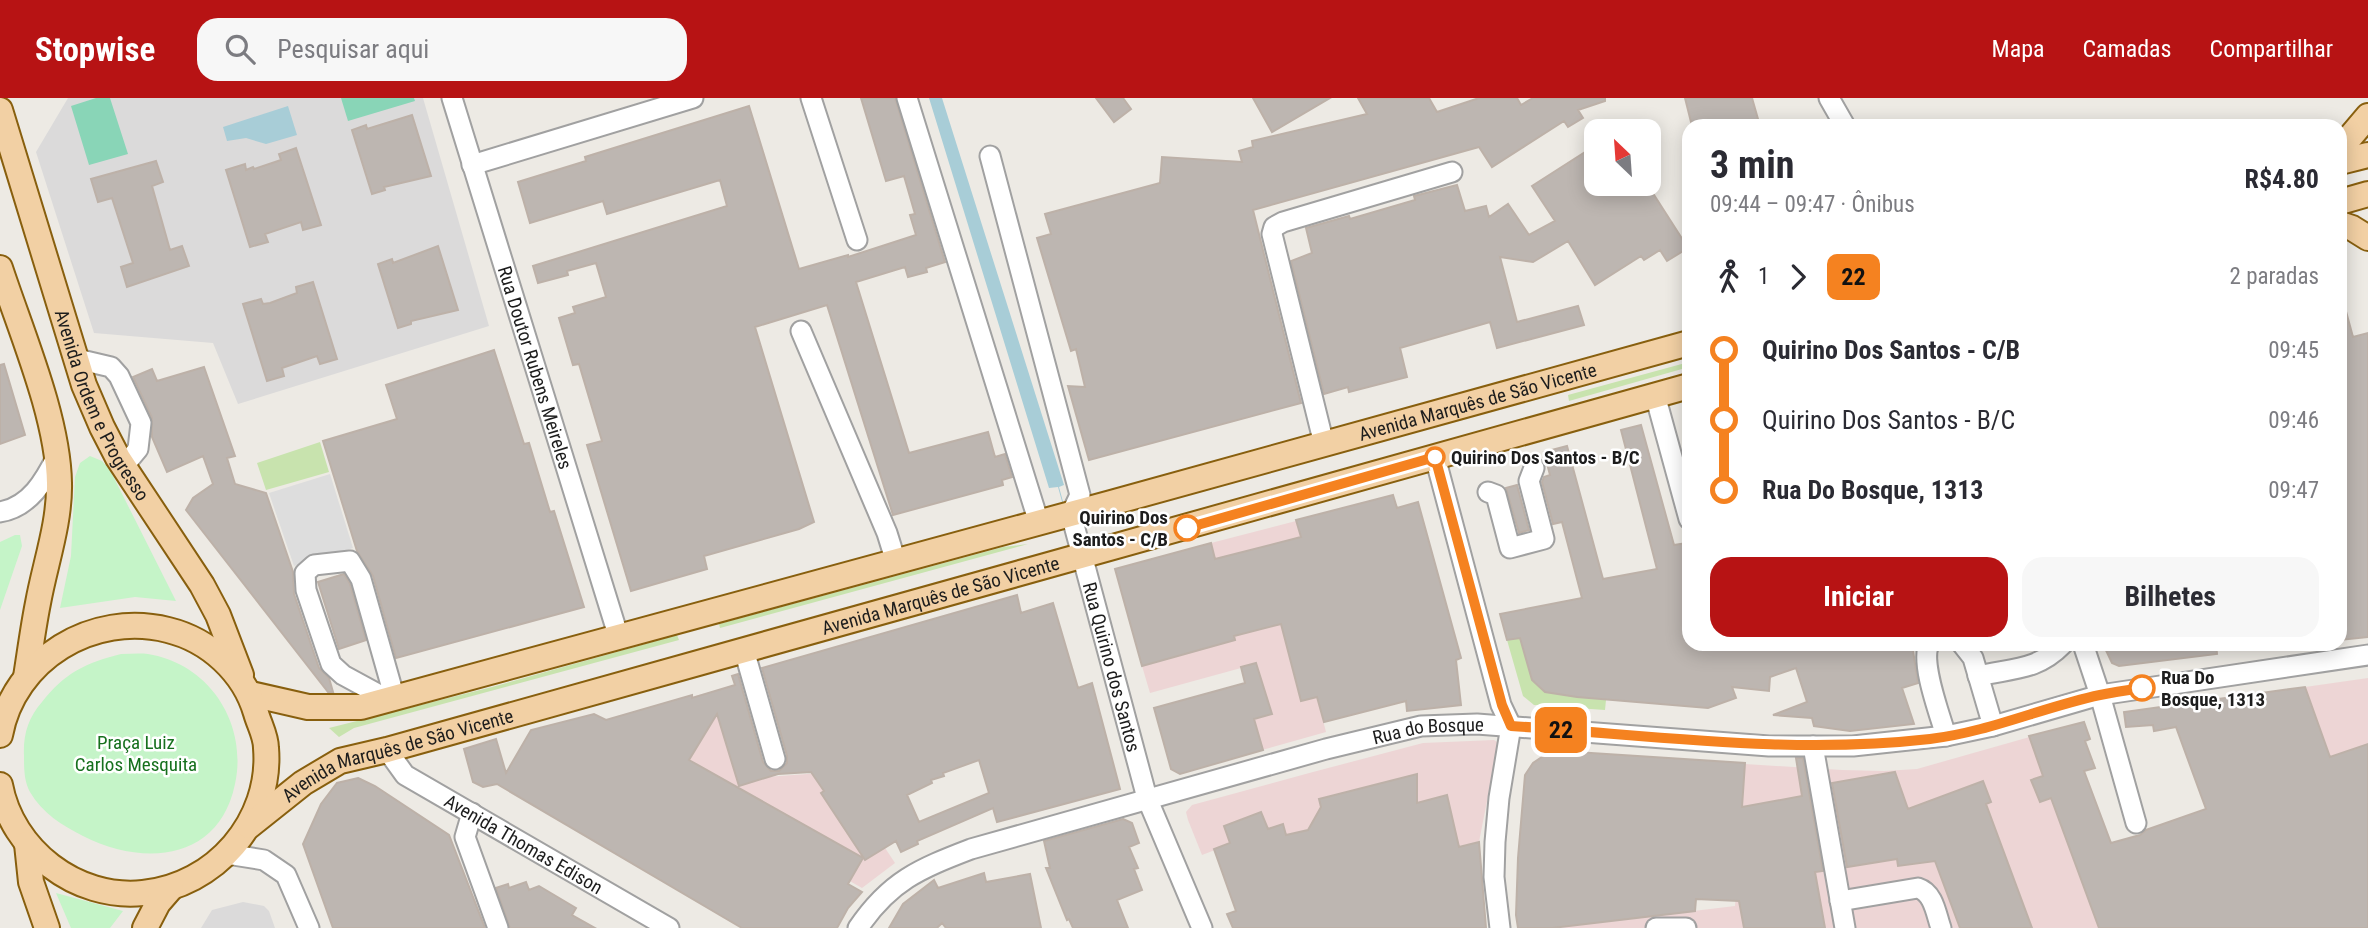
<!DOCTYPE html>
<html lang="pt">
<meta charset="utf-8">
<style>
:root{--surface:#fff;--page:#f7f7f7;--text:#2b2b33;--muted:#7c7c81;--accent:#b71314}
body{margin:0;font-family:"Roboto Condensed",sans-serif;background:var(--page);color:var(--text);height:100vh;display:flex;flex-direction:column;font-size:26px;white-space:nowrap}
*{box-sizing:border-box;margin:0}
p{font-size:23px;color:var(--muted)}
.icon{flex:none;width:38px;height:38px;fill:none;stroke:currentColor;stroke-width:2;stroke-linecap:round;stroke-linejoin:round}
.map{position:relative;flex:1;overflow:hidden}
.side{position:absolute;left:1682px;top:21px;width:665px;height:532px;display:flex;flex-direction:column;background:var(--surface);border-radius:21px;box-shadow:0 4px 18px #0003}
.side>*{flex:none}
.badge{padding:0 14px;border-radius:10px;font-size:24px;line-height:46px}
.needle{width:46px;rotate:335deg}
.controls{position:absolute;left:1584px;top:21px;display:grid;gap:14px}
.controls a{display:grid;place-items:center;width:77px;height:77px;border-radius:14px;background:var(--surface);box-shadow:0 4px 18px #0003;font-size:35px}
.map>.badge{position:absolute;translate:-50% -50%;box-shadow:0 0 0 4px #fff}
.legs{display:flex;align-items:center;gap:10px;height:77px;padding:0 28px;font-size:23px}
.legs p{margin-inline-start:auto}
.summary{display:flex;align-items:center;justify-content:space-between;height:119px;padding:0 28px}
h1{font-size:38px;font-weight:700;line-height:52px}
.action{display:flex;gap:14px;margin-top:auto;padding:14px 28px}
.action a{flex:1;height:80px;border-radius:21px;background:var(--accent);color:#fff;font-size:28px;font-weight:700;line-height:80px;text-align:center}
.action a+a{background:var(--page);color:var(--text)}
ul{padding:0 28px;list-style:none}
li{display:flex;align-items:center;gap:24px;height:70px;font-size:26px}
li i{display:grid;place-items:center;width:10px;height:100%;margin:0 9px;background:currentColor}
li i::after{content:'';width:18px;height:18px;margin:-9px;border:5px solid;border-radius:50%;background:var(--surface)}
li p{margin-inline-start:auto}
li:first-child i{background:linear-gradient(#0000 50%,currentColor 0)}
li:last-child i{background:linear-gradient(currentColor 50%,#0000 0)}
header{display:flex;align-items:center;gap:42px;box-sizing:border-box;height:98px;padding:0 35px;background:var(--accent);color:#fff}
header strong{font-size:33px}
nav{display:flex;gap:38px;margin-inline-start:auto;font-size:24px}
.search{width:490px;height:63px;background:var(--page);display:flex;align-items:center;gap:18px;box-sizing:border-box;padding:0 24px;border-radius:21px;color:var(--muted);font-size:26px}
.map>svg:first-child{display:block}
.residential{fill:#dbdada}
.commercial{fill:#edd5d5}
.grass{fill:#c8e3ae}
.park{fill:#c5f4c8}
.pitch{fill:#89d5b7}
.parking{fill:#ddd}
.water{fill:#a8cdd7}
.building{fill:#bdb6b1;stroke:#bdb1a8;stroke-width:2;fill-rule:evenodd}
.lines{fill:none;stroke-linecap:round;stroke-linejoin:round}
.minor-casing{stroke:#a1a1a1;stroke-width:23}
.major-casing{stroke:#885f0e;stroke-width:28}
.minor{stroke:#fff;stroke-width:19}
.major{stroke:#f2d0a4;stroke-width:24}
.line-1-casing{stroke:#fff;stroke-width:16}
.line-1{stroke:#f58220;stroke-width:10}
.stop-1-dot{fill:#fff;stroke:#f58220;stroke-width:3.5}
.labels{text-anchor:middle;stroke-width:5;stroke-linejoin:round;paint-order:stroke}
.street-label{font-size:19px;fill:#1d1d1d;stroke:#fff}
.stop-label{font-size:19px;font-weight:bold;fill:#1d1d1d;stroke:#fff;text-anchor:start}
.park-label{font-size:19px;fill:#16701d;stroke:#fff}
</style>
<header>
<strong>Stopwise</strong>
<div class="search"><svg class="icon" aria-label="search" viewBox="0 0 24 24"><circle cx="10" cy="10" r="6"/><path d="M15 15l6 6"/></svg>Pesquisar aqui</div>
<nav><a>Mapa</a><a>Camadas</a><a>Compartilhar</a></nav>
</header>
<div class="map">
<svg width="2368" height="830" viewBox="0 0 2368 830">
<rect width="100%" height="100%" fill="#edeae4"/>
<path class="residential" d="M68,0H423L489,228L238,306L213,245L94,235L36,54Z
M243,804L264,808L269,813L275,830H201L212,812Z"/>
<path class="commercial" d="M1296,423L1326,530L1301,537L1326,634L1262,652L1241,570L1150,595L1142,568L1235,542L1211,445Z
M2368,580V830H1552L1735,808L1745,666L1842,672L1884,673L1917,671L2068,628L2124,779L2345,699L2305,589Z
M734,588L766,679L835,674L895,765L862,790L689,691L687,664L664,606Z
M1494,642L1497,644V652L1479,744L1342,773L1299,789L1283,726L1202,757L1188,722L1186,714L1192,707L1313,674L1423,645Z"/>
<path class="grass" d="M1689,264V269L1569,303L1568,297Z
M320,344L329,374L266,392L257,365Z
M1028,446L720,530L719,526L1003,449Z
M677,537L679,542L354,630L339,639L329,630L492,589Z
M1520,540L1532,582L1545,594L1606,602L1605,612L1534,607L1523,598L1507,542Z"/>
<path class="park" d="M90,358L102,363L110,372L176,503L135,499L60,510L71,458L75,379L80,365Z
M15,437H20L22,448L0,512V444Z
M121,556C130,556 139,555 148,556C210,566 248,626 235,686C219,763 144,769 83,738C63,728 42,715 30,694C24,683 24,670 24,658C23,637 28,620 42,604C65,575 85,565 121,556Z
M56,795L123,813L110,830H71Z"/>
<path class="pitch" d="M96,0H110L128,56L89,67L71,8Z
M341,0H414L415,3L348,23Z"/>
<path class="parking" d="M330,376L353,450L294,468L269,395Z"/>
<path class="water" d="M929,0H942L1064,387L1059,389L1143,697L1058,389L1049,390Z
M288,8L297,37L266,46L246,40L227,43L223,29Z"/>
<path class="building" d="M861,0H895L945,164L926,170L927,174L908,179L905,169L856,184L909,355L988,334L995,359L1005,356L1012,379L1002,382L1003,387L893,417L827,207L755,229L814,424L799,431L704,458L707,471L631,493L587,347L602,343L579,266L573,267L559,220L575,215L573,209L606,199L596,165L567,173L568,177L538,185L533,168L727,108L720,82L607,116L603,103L530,125L518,84L586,63L585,59L749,8L799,171L848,157V159L916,137L910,117L915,116L904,78L886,83Z
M1096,0H1123L1131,11L1114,24Z
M1253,0H1330L1272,34Z
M1358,0H1429L1437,14L1479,0H1517L1521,7L1533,0H1605V3L1578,12L1583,20L1568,29L1564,23L1492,69L1479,49L1253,112L1301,305L1089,362L1068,288L1085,289L1076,251L1071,253L1037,140L1051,136L1045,116L1160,85L1162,59L1242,64L1239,53L1253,49L1252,43L1367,16Z
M1685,0H1752L1760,28H1692Z
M412,17L431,78L384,89L385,92L372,96L352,32L366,27L367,31Z
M1596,47V86H1647L1688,150L1667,163L1660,152L1644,162L1641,158L1595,187L1568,143L1533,164L1500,159L1517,224L1578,208L1584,227L1497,250L1490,224L1400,250L1407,279L1349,294L1348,289L1324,296L1291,163L1312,155L1306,130L1349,118L1350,121L1415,102L1414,98L1457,87L1465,113L1486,108L1489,119L1508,106L1529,137L1555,123L1532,88Z
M296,50L321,127L303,132L301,124L265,136L268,144L250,149L226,72L245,66L246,72L253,69L254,71L281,62L279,56Z
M156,63L163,84L152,88L170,152L182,148L189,168L127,189L121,169L133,165L112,100L98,104L91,81Z
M438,148L458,212L411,223V226L398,230L378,166L392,161L393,165Z
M313,184L337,261L320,266L317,258L282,270L284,278L267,283L243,206L261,201L263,206L270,205L297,195L296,189Z
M2344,206L2353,239L2368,235V539L2340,542V207Z
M494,252L524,346L529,345L550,414L554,413L584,509L396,560L373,478L357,453L323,343L397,321L386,287Z
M4,266L25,337L0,346V267Z
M204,269L235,358L227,360L235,386L266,395L293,474L294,496L319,570L329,580L333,594H328L186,412L193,400L213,386L203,358L167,374L152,339V320L133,279L152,271L157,283Z
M1641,327L1674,447L1686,445L1689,453V546H1912L1918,585L1902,590L1914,626L1850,633L1814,628L1812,620L1773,617L1807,604L1796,570L1770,579L1769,593L1732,589L1736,600L1708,610L1577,599L1545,594L1532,582L1520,540L1507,542L1500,516L1582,500L1562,424L1553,426L1542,384L1544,379L1550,377L1544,354L1567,348L1603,481L1657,471L1621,332Z
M1517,387L1529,432L1519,435L1506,390Z
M1393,397L1397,410L1418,404L1461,560L1456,562L1461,607L1407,613L1406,603L1324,624L1317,599L1301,603L1281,526L1234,538L1235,542L1142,568L1115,471L1211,445L1215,461L1301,439L1296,422Z
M344,476L350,486L366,542L339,551L318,484Z
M1017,497L1021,515L1053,505L1078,590L1092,585L1120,691L997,724L993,710L917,743L918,746L901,754L896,743L865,762L821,695L824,693L811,674L778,676L739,688L717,616L689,662L863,760L848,786L862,794L848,810L837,830H742L497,686L483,689L473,684L464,651L496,641L506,675L531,632L594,616L606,622L692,597V600L735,587L732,578L738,576L763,664L771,673H779L787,665V658L762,570ZM979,662L989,695L919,724L907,697L932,685L931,682L944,678L943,675Z
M2103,546H2216L2217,556L2119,568L2112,565Z
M1256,565L1272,616L1254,621L1263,652L1180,676L1171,671L1154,610L1245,585L1241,569Z
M2305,589L2330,659L2368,646V830H2099L2051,700L2040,704L2031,682L2043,678L2029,638L2084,624L2090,641L2085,643L2095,670L2084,673L2111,745L2140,737L2146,732L2206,711L2176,629L2154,633L2153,627L2126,629L2124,614Z
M1560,653L1745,665L1742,709L1802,698L1796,660H1803L1823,773L1815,774L1825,830H1744L1739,803L1696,801L1695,813L1552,830H1518L1516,817L1518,760L1525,677L1533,665L1545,657Z
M1895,674L1908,711L1983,683L1991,704L1986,706L2032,830H1960L1935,763L1898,768L1897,761L1847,769L1832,685Z
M1417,676V705L1447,697L1459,749L1479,744L1486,830H1233L1227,816L1236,813L1214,751L1230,745L1224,728L1261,714L1268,731L1283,726L1286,737L1308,732L1321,709L1319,701Z
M358,680L375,688L449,737L485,830H333L303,746L321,706L337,685Z
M1123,721L1132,725L1139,745L1129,749L1138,770L1134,771L1142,792L1117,802L1128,830H1073L1069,821L1067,822L1046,770H1050L1044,743Z
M984,775L986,784L1030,776L1041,830H946L942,825L937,830H889L903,806L934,782L938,790Z
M526,784L529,792L539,788L576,810L572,817L595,830H510L496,790L508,786L509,790Z"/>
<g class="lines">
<g class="minor-casing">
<g id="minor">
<path id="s1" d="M452,0L619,540"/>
<path d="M811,0L857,142"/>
<path d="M907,0L1039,425"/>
<path d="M1829,0L1845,28"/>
<path id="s2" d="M990,58L1080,397L1071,416L1147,700L1202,830"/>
<path d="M472,67L693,0"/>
<path d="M801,233L887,435L896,464"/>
<path d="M77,261L111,269L119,278L141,325L138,351L123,369"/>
<path d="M1655,297L1689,421"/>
<path d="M1324,346L1272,136L1274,129L1283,124L1452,74"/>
<path d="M1435,359L1501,607L1511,628L1499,700L1495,744L1494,779L1500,830"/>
<path d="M1488,394L1496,397L1510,450L1544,441L1529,383L1534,370"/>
<path d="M0,414C30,409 45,382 57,358"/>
<path d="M1929,546C1920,565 1940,617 1946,638"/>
<path d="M1962,546L1973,560L1993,628"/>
<path d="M2083,546L2100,597L2136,725"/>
<path d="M744,552L775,661"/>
<path d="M1978,578C2012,570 2037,573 2063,546"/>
<path d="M389,602L343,577L331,566L306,492L305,475L314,467L350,463L361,481L395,601"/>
<path d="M1813,648L1845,830"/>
<path id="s3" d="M387,652L405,677L669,830"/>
<path d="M472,715L465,739L498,830"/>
<path d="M227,756L264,762L286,777L309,830"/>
<path d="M1840,803L1918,790C1934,795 1936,816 1941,830"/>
<path id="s4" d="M858,830C890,783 919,771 971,751L1326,651L1421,628L1477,626L1769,648H1853L1946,638L1993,628L2100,597L2368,557"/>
<path d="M1656,830H1686"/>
</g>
</g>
<g class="major-casing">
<g id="major">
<path id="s5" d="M0,12L84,287L102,329L118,360L202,487L218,517L241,577"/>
<path d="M2340,51L2368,18"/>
<path d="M2340,64L2368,57"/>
<path d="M2340,104L2368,96"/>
<path d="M2340,126L2352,130L2368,140"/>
<path d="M0,170C21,234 58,319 59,385C60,425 45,466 38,505C33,530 30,554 26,579"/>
<path id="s6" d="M251,596L308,609H361L1111,405L1689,245"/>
<path d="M0,637C14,561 93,513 168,532C209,542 244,574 256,615C259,626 266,638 266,650C272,723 215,788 143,795C76,802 12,752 0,687"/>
<path id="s7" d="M249,728L303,685L340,663L387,652L1689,288"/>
<path d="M27,746L31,784L47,830"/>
<path d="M145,830L158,805L171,790"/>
</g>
</g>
<use href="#minor" class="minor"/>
<use href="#major" class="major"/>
</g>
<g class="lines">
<g class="line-1-casing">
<path id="line-1" d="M1187,430L1435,359L1502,607L1511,628C1652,637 1789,657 1930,641C1989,634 2043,609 2100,597C2114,594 2128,592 2142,590"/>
</g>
<use href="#line-1" class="line-1"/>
</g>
<g class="stop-1-dot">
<circle cx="1435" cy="359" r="9"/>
<circle cx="1187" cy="430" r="12"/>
<circle cx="2142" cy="590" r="12"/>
</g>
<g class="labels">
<g class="street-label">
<text dy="7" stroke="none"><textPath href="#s1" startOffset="282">Rua Doutor Rubens Meireles</textPath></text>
<text dy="7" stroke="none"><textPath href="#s6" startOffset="1269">Avenida Marquês de São Vicente</textPath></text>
<text dy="7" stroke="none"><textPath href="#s5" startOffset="313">Avenida Ordem e Progresso</textPath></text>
<text dy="7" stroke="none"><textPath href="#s7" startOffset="735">Avenida Marquês de São Vicente</textPath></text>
<text dy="7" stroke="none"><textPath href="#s2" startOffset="530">Rua Quirino dos Santos</textPath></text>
<text dy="7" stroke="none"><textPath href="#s4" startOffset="614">Rua do Bosque</textPath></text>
<text dy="7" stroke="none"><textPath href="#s7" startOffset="168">Avenida Marquês de São Vicente</textPath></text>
<text dy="7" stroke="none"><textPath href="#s3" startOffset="168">Avenida Thomas Edison</textPath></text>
</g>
<g class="stop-label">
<text x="1451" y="366">Quirino Dos Santos - B/C</text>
<text x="1168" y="426" text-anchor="end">Quirino Dos<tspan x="1168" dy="22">Santos - C/B</tspan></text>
<text x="2161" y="586">Rua Do<tspan x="2161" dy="22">Bosque, 1313</tspan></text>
</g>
<g class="park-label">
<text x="136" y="651">Praça Luiz<tspan x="136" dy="22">Carlos Mesquita</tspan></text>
</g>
</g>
</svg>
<div class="controls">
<a><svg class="needle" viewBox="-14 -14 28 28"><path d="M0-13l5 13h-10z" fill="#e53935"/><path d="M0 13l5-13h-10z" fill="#7c7c81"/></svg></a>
</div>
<b class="badge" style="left:1561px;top:632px;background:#f58220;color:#111">22</b>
<section class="side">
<div class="summary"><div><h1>3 min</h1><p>09:44 – 09:47 · Ônibus</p></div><b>R$4.80</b></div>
<div class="legs"><svg class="icon" aria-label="walk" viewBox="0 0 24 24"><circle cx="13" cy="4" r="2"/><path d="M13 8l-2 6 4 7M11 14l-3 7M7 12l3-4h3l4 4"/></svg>1<svg class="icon" aria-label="forward" viewBox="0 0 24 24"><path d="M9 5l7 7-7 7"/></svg><b class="badge" style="background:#f58220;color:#111">22</b><p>2 paradas</p></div>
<ul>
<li><i style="color:#f58220"></i><b>Quirino Dos Santos - C/B</b><p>09:45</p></li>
<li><i style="color:#f58220"></i><span>Quirino Dos Santos - B/C</span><p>09:46</p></li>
<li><i style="color:#f58220"></i><b>Rua Do Bosque, 1313</b><p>09:47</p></li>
</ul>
<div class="action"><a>Iniciar</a><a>Bilhetes</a></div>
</section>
</div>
